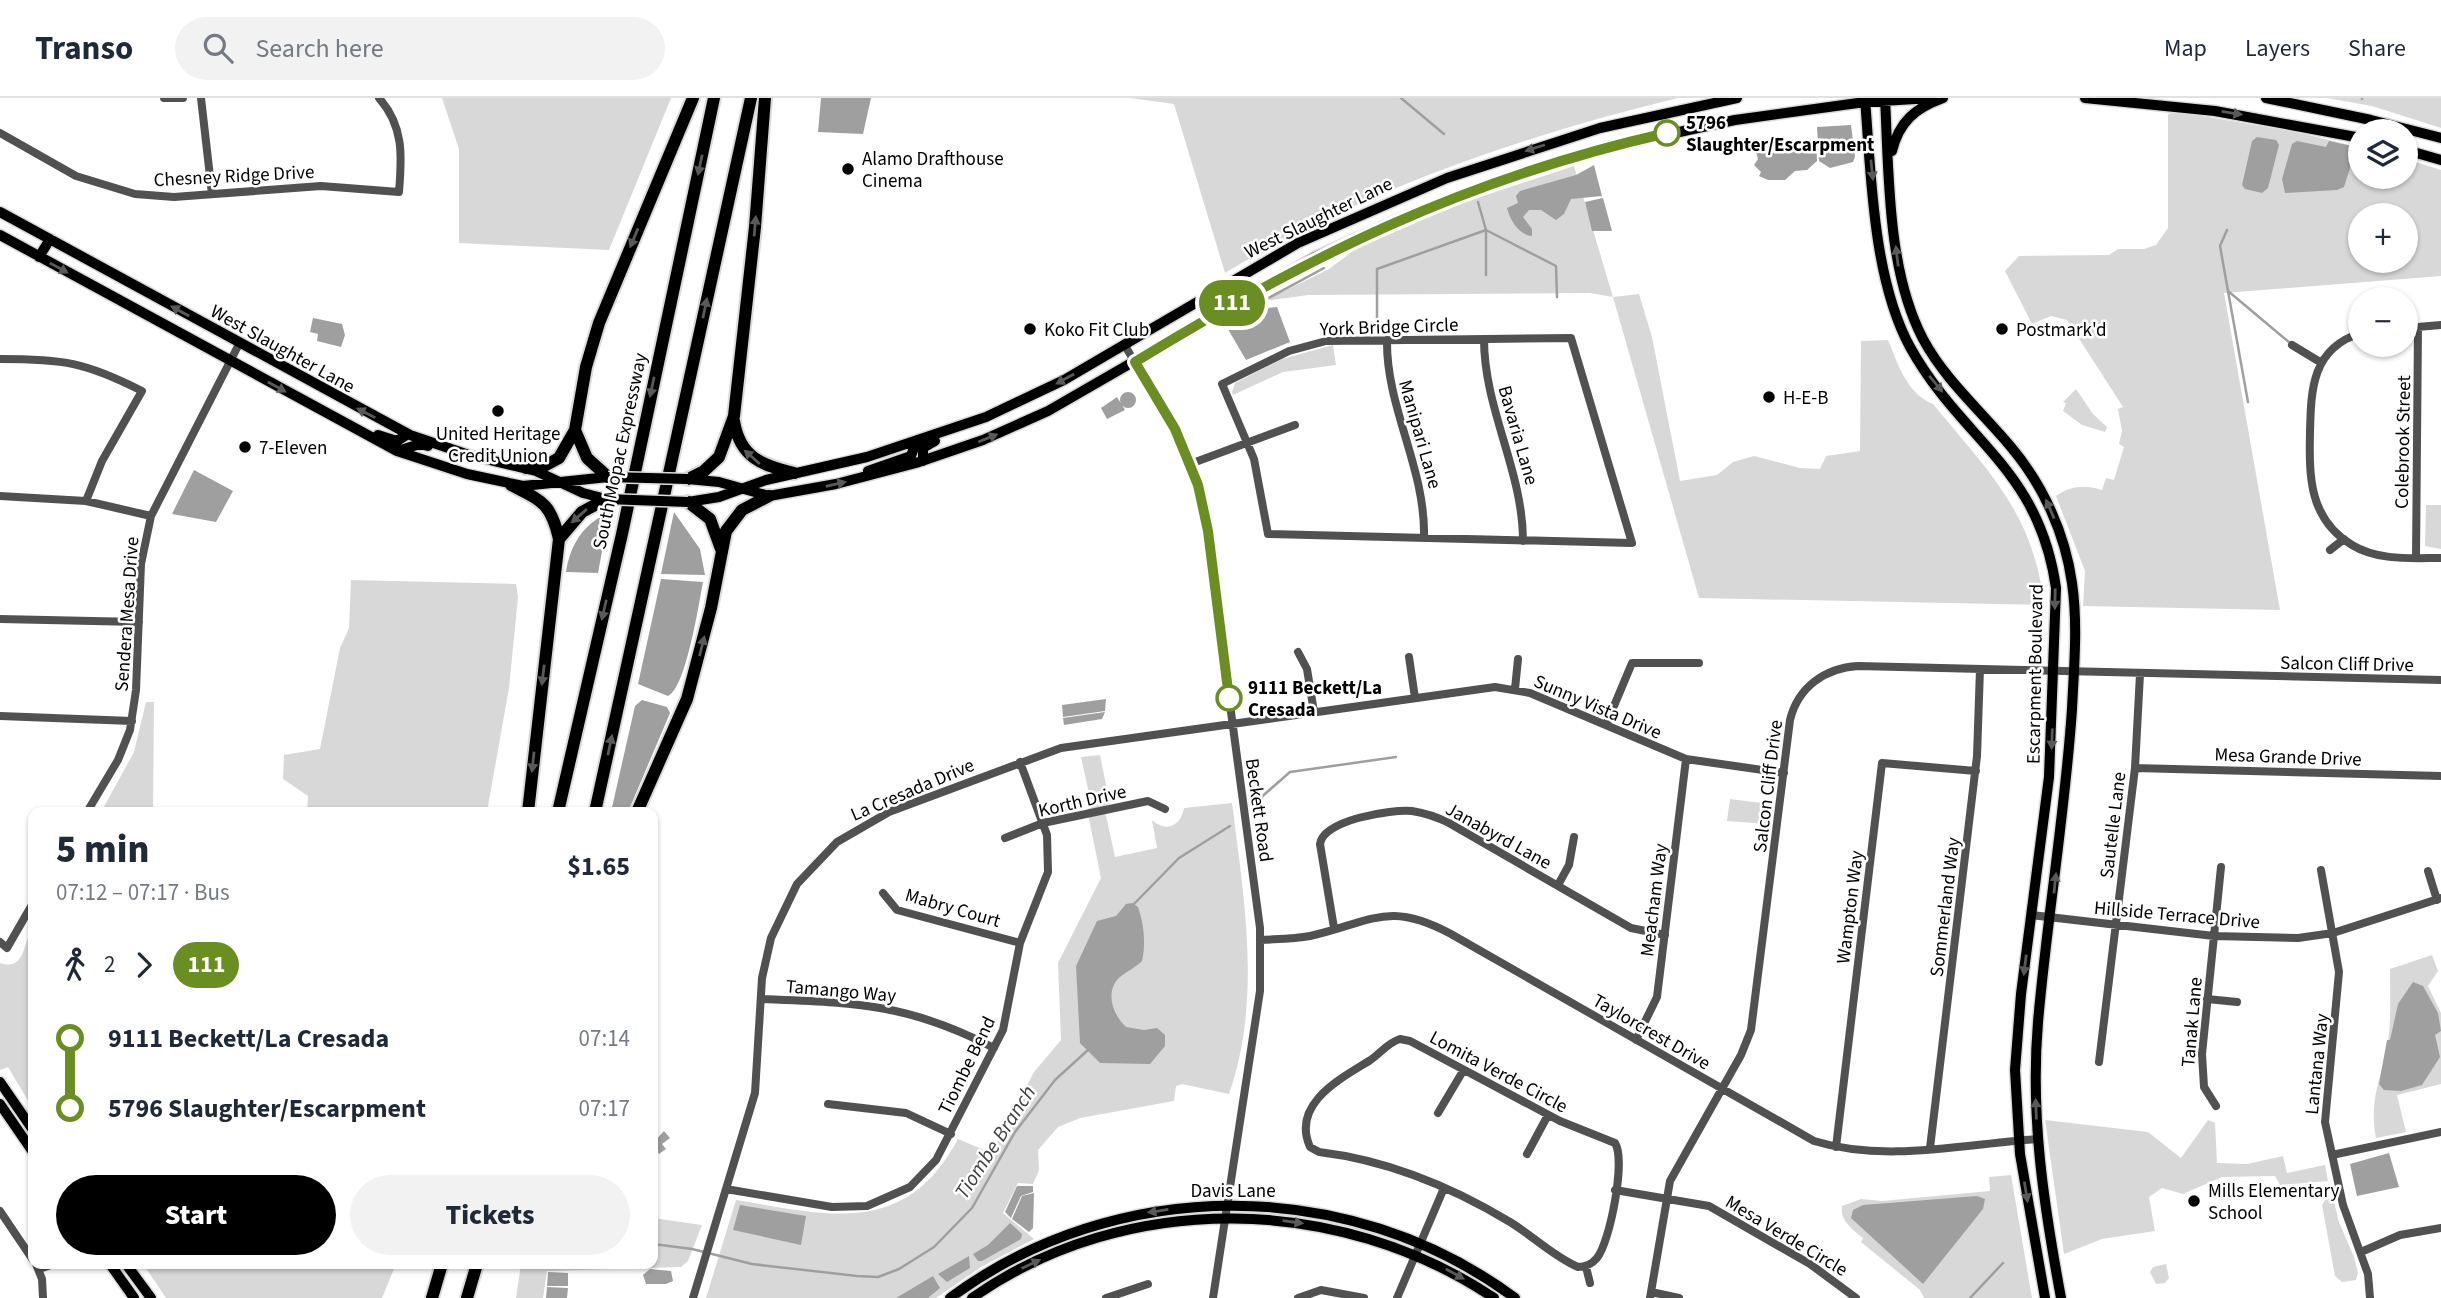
<!DOCTYPE html>
<meta charset="utf-8">
<style>
:root{--surface:#fff;--page:#f2f2f3;--text:#1f2937;--muted:#747a83;--line:#e0e1e3;--accent:#000}
body{margin:0;font-family:"Source Sans 3",sans-serif;background:var(--page);color:var(--text);height:100vh;display:flex;flex-direction:column;font-size:26px;white-space:nowrap}
*{box-sizing:border-box;margin:0}
p{font-size:23px;color:var(--muted)}
.icon{flex:none;width:38px;height:38px;fill:none;stroke:currentColor;stroke-width:2;stroke-linecap:round;stroke-linejoin:round}
.map{position:relative;flex:1;overflow:hidden}
.panel{position:absolute;left:28px;top:709px;width:630px;height:462px;display:flex;flex-direction:column;background:var(--surface);border-radius:14px;box-shadow:0 2px 5px #0004}
.panel>*{flex:none}
.badge{padding:0 14px;border-radius:23px;font-size:24px;line-height:46px}
.fabs{position:absolute;left:2348px;top:21px;display:grid;gap:14px}
.fabs a{display:grid;place-items:center;width:70px;height:70px;border-radius:50%;background:var(--surface);box-shadow:0 2px 5px #0004;font-size:35px}
.map>.badge{position:absolute;translate:-50% -50%;box-shadow:0 0 0 4px #fff}
.legs{display:flex;align-items:center;gap:10px;height:77px;padding:0 28px;font-size:23px}
.legs p{margin-inline-start:auto}
.head{display:flex;align-items:center;justify-content:space-between;height:119px;padding:0 28px}
h1{font-size:38px;font-weight:800;line-height:52px}
.action{display:flex;gap:14px;margin-top:auto;padding:14px 28px}
.action a{flex:1;height:80px;border-radius:42px;background:var(--accent);color:#fff;font-size:28px;font-weight:800;line-height:80px;text-align:center}
.action a+a{background:var(--page);color:var(--text)}
ul{padding:0 28px;list-style:none}
li{display:flex;align-items:center;gap:24px;height:70px;font-size:26px}
li i{display:grid;place-items:center;width:10px;height:100%;margin:0 9px;background:currentColor}
li i::after{content:'';width:18px;height:18px;margin:-9px;border:5px solid;border-radius:50%;background:var(--surface)}
li p{margin-inline-start:auto}
li:first-child i{background:linear-gradient(#0000 50%,currentColor 0)}
li:last-child i{background:linear-gradient(currentColor 50%,#0000 0)}
header{display:flex;align-items:center;gap:42px;box-sizing:border-box;height:98px;padding:0 35px;background:var(--surface);border-bottom:2px solid var(--line)}
header strong{font-size:33px}
nav{display:flex;gap:38px;margin-inline-start:auto;font-size:24px}
.search{width:490px;height:63px;background:var(--page);display:flex;align-items:center;gap:18px;box-sizing:border-box;padding:0 24px;border-radius:38px;color:var(--muted);font-size:26px}
.map>svg:first-child{display:block}
.green{fill:#d8d8d8;fill-rule:evenodd}
.water{fill:#9f9f9f}
.lines{fill:none;stroke-linecap:round;stroke-linejoin:round}
.stream{stroke:#9f9f9f;stroke-width:2.5}
.major-casing{stroke:#dbdbdb;stroke-width:13}
.highway-casing{stroke:#dbdbdb;stroke-width:16}
.minor{stroke:#515151;stroke-width:8}
.major{stroke:#000;stroke-width:10}
.highway{stroke:#000;stroke-width:12}
.major-bridge-casing{stroke:#dbdbdb;stroke-width:13;stroke-linecap:butt}
.major-bridge{stroke:#000;stroke-width:10}
.oneway{fill:#595959}
.line-1-casing{stroke:#fff;stroke-width:16}
.line-1{stroke:#6b8e23;stroke-width:10}
.stop-1-dot{fill:#fff;stroke:#6b8e23;stroke-width:3.5}
.poi-dot{fill:#000;stroke:#fff;stroke-width:2.5}
.labels{text-anchor:middle;stroke-width:5;stroke-linejoin:round;paint-order:stroke}
.stop-label{font-size:19px;font-weight:bold;fill:#000;stroke:#fff;text-anchor:start}
.poi-label{font-size:19px;fill:#000;stroke:#fff;text-anchor:start}
.street-label{font-size:19px;fill:#000;stroke:#fff}
.water-label{font-size:21px;font-style:italic;fill:#404040;stroke:#fff}
</style>
<header>
<strong>Transo</strong>
<div class="search"><svg class="icon" aria-label="search" viewBox="0 0 24 24"><circle cx="10" cy="10" r="6"/><path d="M15 15l6 6"/></svg>Search here</div>
<nav><a>Map</a><a>Layers</a><a>Share</a></nav>
</header>
<div class="map">
<svg width="2441" height="1200" viewBox="0 0 2441 1200">
<rect width="100%" height="100%" fill="#fff"/>
<path class="green" d="M442,0H671L609,152L459,145V51Z
M1130,0H1678C1521,38 1365,92 1225,175L1174,6Z
M2327,0H2441V30L2372,8Z
M2178,14L2297,34L2361,50V79H2406V61L2441,72V178L2224,195L2280,512L2083,508L2085,473L2056,398C2072,387 2085,387 2102,392L2106,380L2114,382L2124,349L2119,346L2122,333L2118,311L2123,309L2067,222L2051,218L2032,226L2005,173L2019,158L2109,157L2118,151H2144L2156,147L2168,130V16ZM2361,117H2406V163H2361Z
M1574,68L1613,199L1639,196L1652,239L1680,383L1717,377L1733,364L1754,358L1800,370L1820,371L1826,358L1860,353L1861,243L1888,242C1898,266 1907,296 1933,306C1989,374 2034,416 2044,507L1699,500L1613,199L1590,195L1308,197L1264,203L1329,171L1357,150L1462,105Z
M1333,247L1336,267L1283,274L1233,297L1232,294L1235,285L1282,261Z
M2076,291L2093,316L2107,329L2105,334L2082,327L2063,313L2066,305L2063,304Z
M2426,407H2441V451L2425,448Z
M351,482L516,486L518,499L509,590L487,714H307L308,698L283,681L284,657L320,651L340,550L349,530Z
M146,604H154L153,714H101L134,654Z
M1100,657L1110,706L1104,708L1115,759L1157,750L1152,722C1166,735 1181,728 1184,710L1232,705C1244,801 1262,902 1229,996L1182,986L1176,988L1174,1003L1080,1020L1058,1029L1038,1052L1039,1072L1033,1086L1018,1085L1003,1115L1034,1141L981,1169L936,1200H706L736,1102C828,1117 905,1140 958,1041L991,1055L1034,974L1061,942L1058,865L1101,780L1087,711L1092,709L1081,659Z
M1730,701L1770,706L1767,726L1727,723Z
M33,826V1011L8,969L0,972V865C26,874 24,842 33,826Z
M2432,857L2438,873L2428,888L2441,915V986L2397,997L2406,1034L2376,1040C2370,1010 2377,988 2385,960C2392,932 2390,900 2390,871Z
M2045,1022L2148,1034L2181,1060L2208,1022L2215,1025L2217,1065L2247,1066L2283,1058L2287,1075L2325,1067L2328,1083L2280,1087L2275,1078L2222,1079L2183,1096L2162,1090L2149,1099L2155,1133L2102,1141L2064,1156Z
M2011,1077L2032,1200H1924L1920,1192L1861,1144L1863,1140C1852,1131 1840,1123 1842,1108L1861,1101L1882,1103L1990,1093L1989,1079Z
M2327,1099L2334,1104L2339,1124L2354,1159L2358,1175L2356,1182L2342,1184L2335,1178L2322,1107Z
M653,1120L702,1127L688,1163L681,1169L547,1173L543,1200H516L521,1166H653Z
M143,1166H396L382,1200H166Z
M2166,1166L2169,1180L2165,1185L2156,1186L2150,1174L2153,1169Z"/>
<path class="water" d="M821,0H871L863,36L818,34Z
M1851,27L1855,59L1853,64L1830,70L1819,63L1817,29Z
M2257,39L2276,42L2279,47L2268,90L2262,95L2245,91L2242,87L2252,43Z
M1816,41L1817,63L1807,72L1795,73L1785,82H1768L1759,78L1761,74L1754,67L1758,61L1754,47Z
M2329,43L2361,50L2360,68L2351,67L2344,89L2337,92L2285,95L2282,81L2292,46L2297,43L2326,49Z
M1594,67L1602,98L1571,101L1564,116L1556,122L1541,112H1529L1523,119L1532,131V138C1519,137 1510,122 1507,110L1518,105L1516,98L1520,93L1576,77Z
M1603,100L1612,133H1592L1585,104Z
M1277,209L1290,244L1246,262L1225,226L1250,212Z
M313,220L342,226L345,237L341,249L317,243L318,236L310,234Z
M1120 302a8 8 0 1 1 16 0a8 8 0 1 1-16 0Z
M1117,299L1125,312L1107,321L1101,310Z
M194,372L233,393L216,424L172,416Z
M674,414L700,451L705,477L661,476Z
M609,415L598,475L566,474C570,448 583,425 609,415Z
M661,481L703,484C699,505 686,590 668,598L638,586Z
M1106,601L1105,613L1063,619L1062,607Z
M642,602L667,609L670,615L628,714H611L635,608Z
M1105,614L1102,621L1064,627L1063,620Z
M1132,805L1138,809C1144,826 1146,845 1142,863C1135,870 1127,873 1120,879C1104,893 1113,917 1126,929L1144,932L1157,930L1165,937V948L1150,966L1100,965L1080,945L1076,868L1097,823L1116,818L1126,806Z
M2413,884L2423,888L2438,915L2441,933L2435,937L2440,959L2422,987L2401,993L2384,992L2379,986L2387,942H2390L2398,906Z
M664,1033L670,1040L662,1046L666,1051L659,1056L653,1045Z
M2389,1055L2399,1089L2357,1098L2350,1066Z
M1017,1088H1033V1094L1021,1098L1011,1120L1005,1114Z
M1034,1095L1033,1130L1029,1134L1012,1121L1022,1098Z
M1977,1098L1985,1101L1983,1111L1923,1186L1851,1120L1853,1112L1863,1107Z
M740,1107L806,1118L801,1147L733,1132Z
M1010,1125L1022,1136L1021,1141L982,1163H978L973,1156L988,1147Z
M969,1158L970,1170L947,1184L938,1176Z
M650,1171L671,1173L673,1183L666,1186H646L643,1177Z
M548,1174L568,1175V1188H547Z
M933,1178L940,1190L928,1200H896Z
M547,1189L568,1190L567,1200H546Z"/>
<g class="lines">
<path class="stream" d="M1401,0L1444,36
M2362,0V1
M1478,104L1486,132V177
M2227,132L2220,148L2228,193L2290,245
M2228,193L2248,304
M1377,221V171L1486,132L1556,168L1557,199
M1228,222L1324,170
M1258,702L1290,674L1396,659
M1133,807L1179,760L1230,728
M653,1146L692,1151L752,1166L857,1178L878,1179L899,1171L934,1149L972,1110L1015,1034L1055,982L1089,951
M1970,1200L2003,1165"/>
<g class="major-casing">
<path id="major" d="M1865,0C1871,77 1873,181 1910,249C1962,343 2039,369 2056,490L2049,679L2021,896L2015,972L2020,1056L2045,1200
M1885,0C1889,77 1887,172 1923,241C1945,282 1981,313 2011,349C2043,387 2065,435 2072,485C2078,526 2074,569 2072,611C2065,716 2047,820 2038,924C2030,1019 2044,1108 2061,1200
M2085,0L2215,13L2361,40
M2266,0L2371,22L2441,40
M2406,52L2441,62
M1892,53C1899,24 1915,10 1943,0
M0,114L410,337L469,357L536,373L583,395L606,401
M0,137L397,353L467,376L523,388L608,379
M39,159L50,141
M378,337L397,343L408,336
M397,353L420,346L428,348
M923,363V350L935,343
M868,373L911,358L916,344
M688,381L719,384L769,398L836,386L916,365L983,342L1048,313L1315,159L1399,121L1507,79L1605,50L1735,22L1865,4L1932,0
M688,404L719,399L766,382L867,359L986,319L1064,282L1298,145L1447,80L1600,30L1737,0
M0,984L33,1032
M0,1006L33,1054
M110,1166L134,1200
M126,1166L151,1200
M950,1200C1116,1077 1349,1077 1515,1200
M972,1200C1126,1092 1339,1096 1494,1200"/>
</g>
<g class="highway-casing">
<path id="highway" d="M734,323C740,360 762,367 794,375
M575,332L587,360L608,379
M526,370L546,367L559,360L575,332L586,269L599,225L693,0
M688,381L704,373L719,359L734,318L755,129L765,0
M511,387C542,403 551,405 559,441L528,714
M688,404L710,421L721,451
M559,441L582,414L606,401
M558,714L622,436L714,0
M595,714L751,0
M637,714L687,601L711,510L726,433L742,412L769,398
M432,1200L442,1166
M467,1200L477,1166"/>
</g>
<path class="minor" d="M164,0H183
M201,0L212,96
M0,35L76,78L135,96L174,99L321,88L399,94C402,58 404,28 379,0
M2406,230L2441,227
M2361,235C2312,250 2311,291 2310,334C2309,379 2309,421 2352,447C2378,463 2412,460 2441,460
M1571,240L1632,445L1268,436L1254,361L1222,286L1289,253L1326,243Z
M1484,241C1484,311 1523,373 1523,443
M1387,242C1386,310 1426,371 1424,440
M1124,246L1178,337L1204,413L1260,830V893L1213,1200
M2292,247L2320,264
M0,261C63,261 85,264 142,293L102,363L86,403
M1190,366L1295,327
M0,398L86,403L151,418
M2330,452L2344,441
M2416,460L2418,229
M0,521L139,524
M1298,554L1307,571L1314,614
M1409,559L1415,600
M1515,591L1518,561
M0,618L132,623
M1606,627L1632,565H1699
M2135,670L2441,678
M87,714L118,662L130,632L136,592L141,466L151,418L239,246
M1005,740L1043,725L1148,703L1165,711
M2321,772L2339,874L2325,1024L2343,1107L2368,1176L2370,1200
M2428,773L2437,802
M1558,787L1569,767L1574,739
M883,795L897,812L1020,845
M2031,817L2214,838L2298,840L2333,835L2441,800
M1334,830L1320,746C1323,722 1391,711 1412,713C1425,715 1437,719 1449,725L1631,830L1665,837
M1261,842C1277,841 1294,841 1310,838C1372,824 1388,802 1451,836L1814,1043C1886,1065 1964,1046 2037,1041
M0,844L7,850L33,805
M761,901C856,905 907,905 994,950
M2207,901L2237,904
M1400,941L1410,943L1560,1023L1615,1045C1626,1062 1610,1144 1597,1160C1592,1166 1585,1169 1578,1169C1554,1159 1533,1138 1510,1124C1452,1089 1386,1062 1319,1054L1310,1049C1291,1006 1340,981 1369,963C1380,956 1387,945 1400,941Z
M1636,942L1657,899L1686,661
M2099,964L2135,670L2140,576
M828,1006L906,1015L951,1036
M2216,1008L2204,989L2202,956L2221,769
M1438,1015L1463,973
M1836,1049L1882,665L1976,673
M1930,1050L1977,658L1980,571
M1527,1056L1548,1017
M2332,1057L2441,1034
M726,1091L832,1109L867,1108L910,1089L936,1062L1003,932L1020,845L1048,774L1047,737L1020,664
M1615,1092L1709,1108L1810,1166L1856,1200
M0,1113L33,1162
M2361,1154L2400,1137L2441,1130
M36,1166L42,1181L43,1200
M1586,1169L1590,1185
M39,1171L54,1166
M1651,1194L1679,1200
M693,1200L755,995L762,880L771,840L797,786L837,744L889,714L1061,650L1495,589L1530,595L1686,661L1784,675
M1106,1200L1148,1186
M1298,1200L1321,1192L1364,1200
M1397,1200L1444,1090
M1650,1200L1670,1083L1741,957L1751,932L1790,622C1798,589 1825,570 1858,568L2441,582"/>
<use href="#major" class="major"/>
<use href="#highway" class="highway"/>
<g class="major-bridge-casing">
<path id="major-bridge" d="M608,379L688,381
M606,401L688,404"/>
</g>
<use href="#major-bridge" class="major-bridge"/>
</g>
<defs><path id="oneway-solid" d="M-6-.8H1V-3.2L6.5 0L1 3.2V.8H-6Z" transform="scale(1.75)"/></defs>
<g class="oneway">
<use href="#oneway-solid" transform="translate(2232 15) rotate(9)"/>
<use href="#oneway-solid" transform="translate(1535 50) rotate(162)"/>
<use href="#oneway-solid" transform="translate(700 67) rotate(102)"/>
<use href="#oneway-solid" transform="translate(1872 72) rotate(84)"/>
<use href="#oneway-solid" transform="translate(755 128) rotate(-85)"/>
<use href="#oneway-solid" transform="translate(634 140) rotate(113)"/>
<use href="#oneway-solid" transform="translate(1897 158) rotate(-97)"/>
<use href="#oneway-solid" transform="translate(59 170) rotate(29)"/>
<use href="#oneway-solid" transform="translate(705 210) rotate(-78)"/>
<use href="#oneway-solid" transform="translate(180 213) rotate(-151)"/>
<use href="#oneway-solid" transform="translate(1065 281) rotate(151)"/>
<use href="#oneway-solid" transform="translate(1936 286) rotate(50)"/>
<use href="#oneway-solid" transform="translate(277 289) rotate(29)"/>
<use href="#oneway-solid" transform="translate(652 289) rotate(102)"/>
<use href="#oneway-solid" transform="translate(366 315) rotate(-153)"/>
<use href="#oneway-solid" transform="translate(988 340) rotate(-22)"/>
<use href="#oneway-solid" transform="translate(752 359) rotate(-138)"/>
<use href="#oneway-solid" transform="translate(836 386) rotate(-13)"/>
<use href="#oneway-solid" transform="translate(2050 411) rotate(-114)"/>
<use href="#oneway-solid" transform="translate(579 418) rotate(139)"/>
<use href="#oneway-solid" transform="translate(2055 501) rotate(91)"/>
<use href="#oneway-solid" transform="translate(604 512) rotate(103)"/>
<use href="#oneway-solid" transform="translate(702 548) rotate(-76)"/>
<use href="#oneway-solid" transform="translate(543 577) rotate(97)"/>
<use href="#oneway-solid" transform="translate(2052 641) rotate(92)"/>
<use href="#oneway-solid" transform="translate(610 647) rotate(-78)"/>
<use href="#oneway-solid" transform="translate(533 664) rotate(96)"/>
<use href="#oneway-solid" transform="translate(2055 785) rotate(-84)"/>
<use href="#oneway-solid" transform="translate(2025 867) rotate(97)"/>
<use href="#oneway-solid" transform="translate(2036 1011) rotate(-92)"/>
<use href="#oneway-solid" transform="translate(2026 1094) rotate(81)"/>
<use href="#oneway-solid" transform="translate(1158 1113) rotate(171)"/>
<use href="#oneway-solid" transform="translate(1293 1124) rotate(8)"/>
<use href="#oneway-solid" transform="translate(1031 1166) rotate(-25)"/>
<use href="#oneway-solid" transform="translate(1455 1176) rotate(29)"/>
</g>
<g class="lines">
<g class="line-1-casing">
<path id="line-1" d="M1229,600L1208,433L1198,387L1175,331L1135,264C1308,158 1467,80 1667,35"/>
</g>
<use href="#line-1" class="line-1"/>
</g>
<g class="stop-1-dot">
<circle cx="1667" cy="35" r="12"/>
<circle cx="1229" cy="600" r="12"/>
</g>
<g class="poi-dot">
<circle cx="848" cy="71" r="7"/>
<circle cx="1030" cy="231" r="7"/>
<circle cx="2002" cy="231" r="7"/>
<circle cx="1769" cy="299" r="7"/>
<circle cx="498" cy="313" r="7"/>
<circle cx="245" cy="349" r="7"/>
<circle cx="2194" cy="1103" r="7"/>
</g>
<g class="labels">
<g class="stop-label">
<text x="1686" y="31">5796<tspan x="1686" dy="22">Slaughter/Escarpment</tspan></text>
<text x="1248" y="596">9111 Beckett/La<tspan x="1248" dy="22">Cresada</tspan></text>
</g>
<g class="poi-label">
<text x="862" y="67">Alamo Drafthouse<tspan x="862" dy="22">Cinema</tspan></text>
<text x="1044" y="238">Koko Fit Club</text>
<text x="2016" y="238">Postmark'd</text>
<text x="1783" y="306">H-E-B</text>
<text x="498" y="342" text-anchor="middle">United Heritage<tspan x="498" dy="22">Credit Union</tspan></text>
<text x="259" y="356">7-Eleven</text>
<text x="2208" y="1099">Mills Elementary<tspan x="2208" dy="22">School</tspan></text>
</g>
<g class="street-label">
<text transform="translate(234 77) rotate(-3)" y="7">Chesney Ridge Drive</text>
<text transform="translate(1318 119) rotate(-26)" y="7">West Slaughter Lane</text>
<text transform="translate(1389 228) rotate(-2)" y="7">York Bridge Circle</text>
<text transform="translate(283 250) rotate(29)" y="7">West Slaughter Lane</text>
<text transform="translate(1421 336) rotate(74)" y="7">Manipari Lane</text>
<text transform="translate(1519 337) rotate(74)" y="7">Bavaria Lane</text>
<text transform="translate(2402 344) rotate(-89)" y="7">Colebrook Street</text>
<text transform="translate(619 353) rotate(-78)" y="7">South Mopac Expressway</text>
<text transform="translate(126 516) rotate(-86)" y="7">Sendera Mesa Drive</text>
<text transform="translate(2347 565) rotate(1)" y="7">Salcon Cliff Drive</text>
<text transform="translate(2034 576) rotate(-89)" y="7">Escarpment Boulevard</text>
<text transform="translate(1598 608) rotate(23)" y="7">Sunny Vista Drive</text>
<text transform="translate(2288 658) rotate(2)" y="7">Mesa Grande Drive</text>
<text transform="translate(1767 688) rotate(-83)" y="7">Salcon Cliff Drive</text>
<text transform="translate(912 691) rotate(-23)" y="7">La Cresada Drive</text>
<text transform="translate(1082 702) rotate(-13)" y="7">Korth Drive</text>
<text transform="translate(1260 712) rotate(82)" y="7">Beckett Road</text>
<text transform="translate(2112 727) rotate(-83)" y="7">Sautelle Lane</text>
<text transform="translate(1499 737) rotate(29)" y="7">Janabyrd Lane</text>
<text transform="translate(1653 802) rotate(-83)" y="7">Meacham Way</text>
<text transform="translate(953 809) rotate(16)" y="7">Mabry Court</text>
<text transform="translate(1849 809) rotate(-83)" y="7">Wampton Way</text>
<text transform="translate(1944 809) rotate(-83)" y="7">Sommerland Way</text>
<text transform="translate(2177 816) rotate(5)" y="7">Hillside Terrace Drive</text>
<text transform="translate(841 892) rotate(5)" y="7">Tamango Way</text>
<text transform="translate(2191 924) rotate(-85)" y="7">Tanak Lane</text>
<text transform="translate(1652 933) rotate(30)" y="7">Taylorcrest Drive</text>
<text transform="translate(2316 966) rotate(-84)" y="7">Lantana Way</text>
<text transform="translate(966 967) rotate(-64)" y="7">Tiombe Bend</text>
<text transform="translate(1499 973) rotate(28)" y="7">Lomita Verde Circle</text>
<text x="1233" y="1099">Davis Lane</text>
<text transform="translate(1787 1137) rotate(31)" y="7">Mesa Verde Circle</text>
</g>
<g class="water-label">
<text transform="translate(995 1044) rotate(-57)" y="7">Tiombe Branch</text>
</g>
</g>
</svg>
<div class="fabs">
<a><svg class="icon" aria-label="layers" viewBox="0 0 24 24"><path d="M12 4l9 5-9 5-9-5zM3 14l9 5 9-5"/></svg></a>
<a>+</a>
<a>−</a>
</div>
<b class="badge" style="left:1232px;top:205px;background:#6b8e23;color:#fff">111</b>
<section class="panel">
<div class="head"><div><h1>5 min</h1><p>07:12 – 07:17 · Bus</p></div><b>$1.65</b></div>
<div class="legs"><svg class="icon" aria-label="walk" viewBox="0 0 24 24"><circle cx="13" cy="4" r="2"/><path d="M13 8l-2 6 4 7M11 14l-3 7M7 12l3-4h3l4 4"/></svg>2<svg class="icon" aria-label="forward" viewBox="0 0 24 24"><path d="M9 5l7 7-7 7"/></svg><b class="badge" style="background:#6b8e23;color:#fff">111</b></div>
<ul>
<li><i style="color:#6b8e23"></i><b>9111 Beckett/La Cresada</b><p>07:14</p></li>
<li><i style="color:#6b8e23"></i><b>5796 Slaughter/Escarpment</b><p>07:17</p></li>
</ul>
<div class="action"><a>Start</a><a>Tickets</a></div>
</section>
</div>
